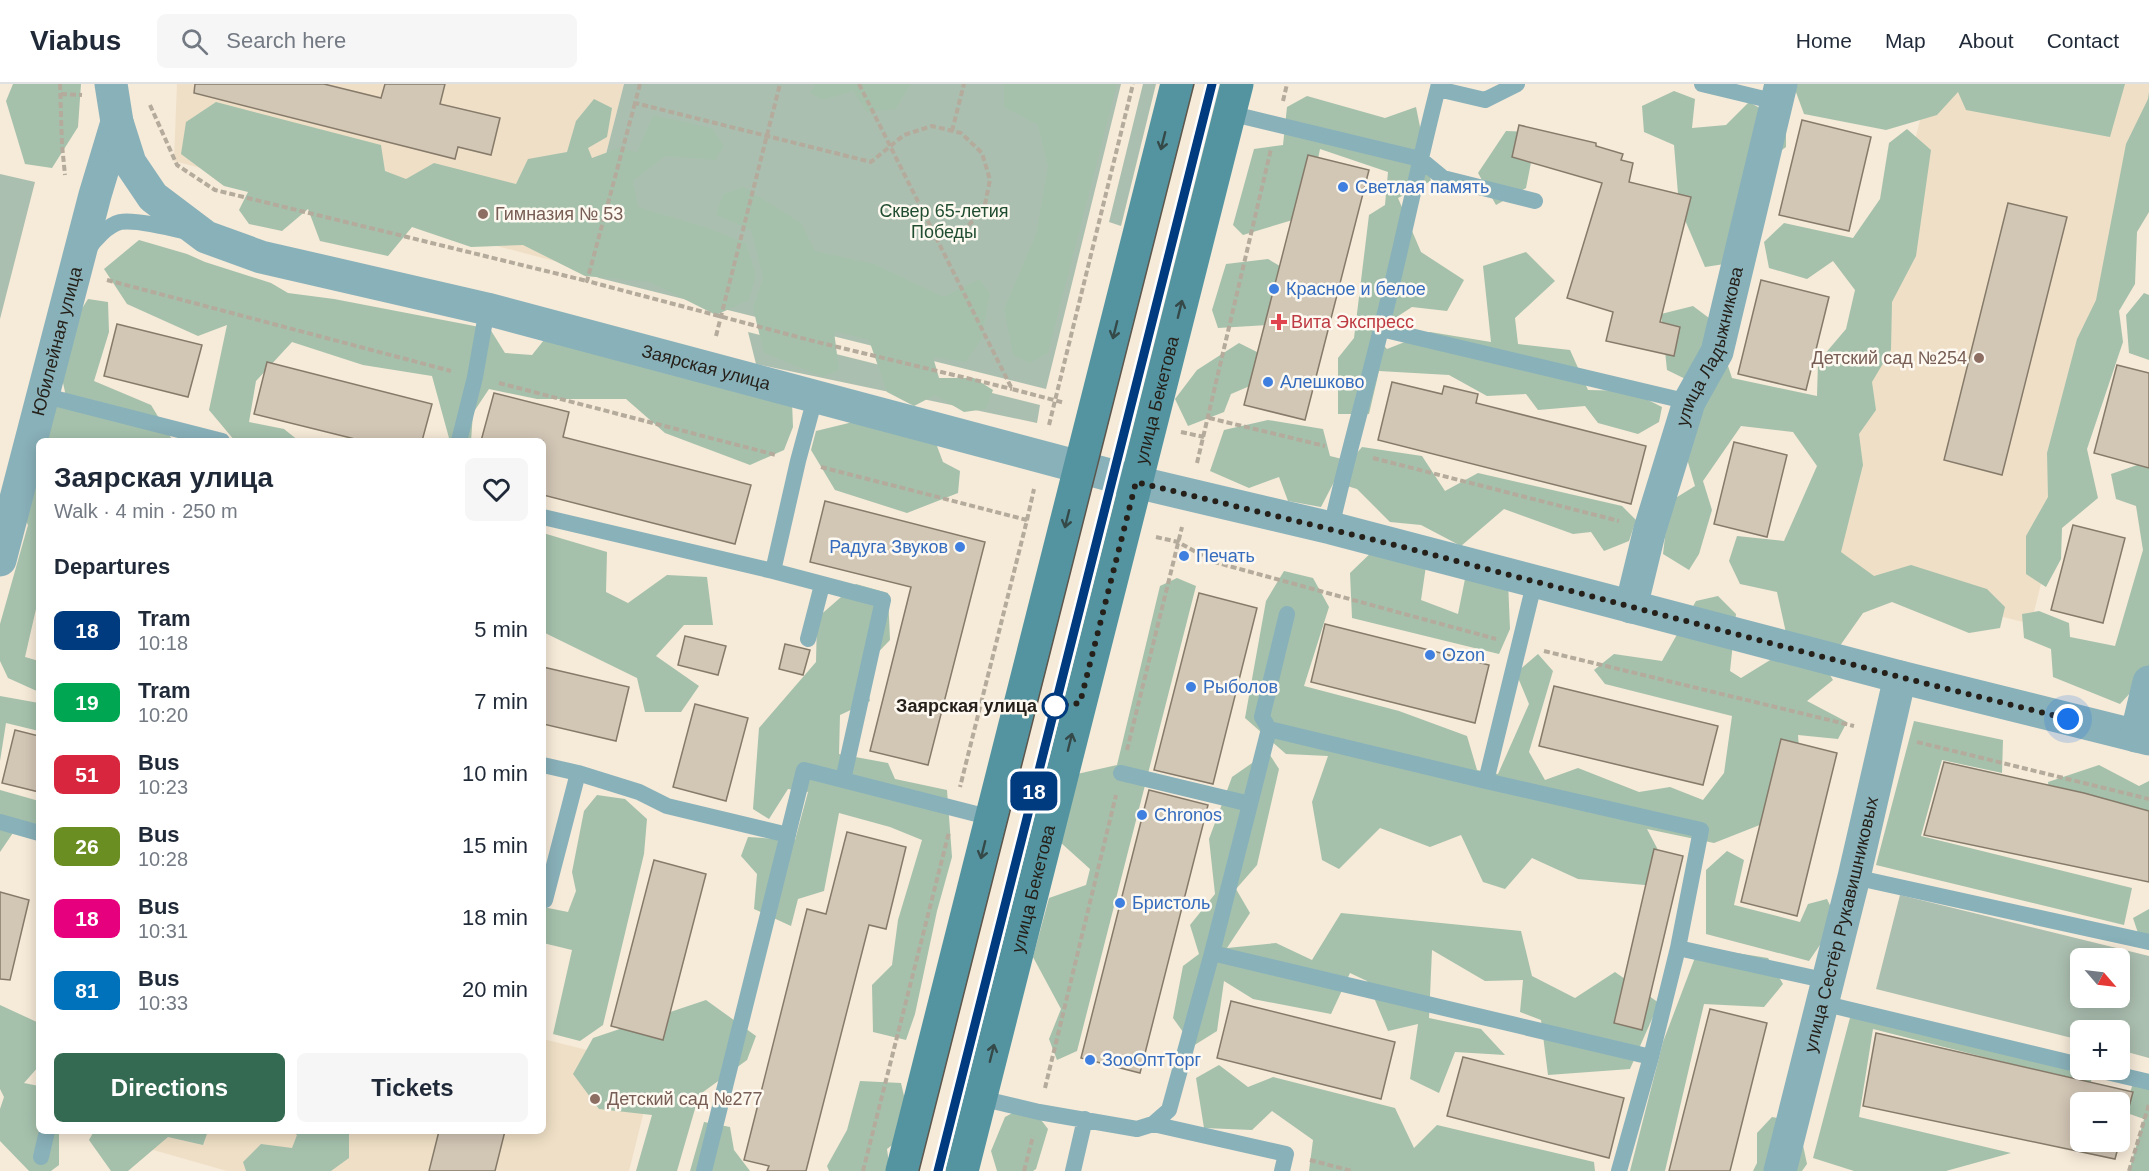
<!DOCTYPE html>
<meta charset="utf-8">
<style>
:root{--surface:#fff;--page:#f6f6f7;--text:#1f2937;--muted:#747a83;--line:#e0e1e3;--accent:#346a51}
body{margin:0;font-family:Arial,sans-serif;background:var(--page);color:var(--text);height:100vh;display:flex;flex-direction:column;font-size:22px;white-space:nowrap}
*{box-sizing:border-box;margin:0}
p{font-size:20px;color:var(--muted)}
.icon{flex:none;width:33px;height:33px;fill:none;stroke:currentColor;stroke-width:2;stroke-linecap:round;stroke-linejoin:round}
.map{position:relative;flex:1;overflow:hidden}
.drawer{position:absolute;left:36px;top:354px;width:510px;height:696px;display:flex;flex-direction:column;background:var(--surface);border-radius:9px;box-shadow:0 3px 15px #0003}
.drawer>*{flex:none}
.badge{padding:0 12px;border-radius:9px;font-size:21px;line-height:39px}
.needle{width:39px;rotate:118deg}
.tools{position:absolute;left:2070px;top:864px;display:grid;gap:12px}
.tools a{display:grid;place-items:center;width:60px;height:60px;border-radius:9px;background:var(--surface);box-shadow:0 3px 15px #0003;font-size:30px}
.you{position:absolute;width:30px;height:30px;margin:-15px;border:4px solid #fff;border-radius:50%;background:#1a73e8;box-shadow:0 0 0 9px #1a73e833}
.map>.badge{position:absolute;translate:-50% -50%;box-shadow:0 0 0 3px #fff}
h2{padding:0 18px;font-size:22px;line-height:54px}
.round{display:grid;place-items:center;flex:none;width:63px;height:63px;border-radius:9px;background:var(--page)}
.head{display:flex;align-items:center;justify-content:space-between;height:102px;padding:0 18px}
h1{font-size:28px;font-weight:600;line-height:45px}
.button{display:flex;gap:12px;margin-top:auto;padding:12px 18px}
.button a{flex:1;height:69px;border-radius:9px;background:var(--accent);color:#fff;font-size:24px;font-weight:600;line-height:69px;text-align:center}
.button a+a{background:var(--page);color:var(--text)}
ul{padding:0;list-style:none}
li{display:flex;align-items:center;gap:18px;height:72px;padding:0 18px}
li div{flex:1}
li b{display:block;font-size:22px}
li em{font-style:normal}
li .badge{min-width:66px;font-weight:700;text-align:center}
header{display:flex;align-items:center;gap:36px;box-sizing:border-box;height:84px;padding:0 30px;background:var(--surface);border-bottom:2px solid var(--line)}
header strong{font-size:28px}
nav{display:flex;gap:33px;margin-inline-start:auto;font-size:21px}
.search{width:420px;height:54px;background:var(--page);display:flex;align-items:center;gap:15px;box-sizing:border-box;padding:0 21px;border-radius:9px;color:var(--muted);font-size:22px}
.map>svg:first-child{display:block}
.built{fill:#efdfc6}
.green{fill:#abbfb0;fill-rule:evenodd}
.forest{fill:#a5c1ac}
.building{fill:#d2c6b5;stroke:#867b6a;stroke-width:1.5;fill-rule:evenodd}
.lines{fill:none;stroke-linecap:round;stroke-linejoin:round}
.path{stroke:#b4ab9c;stroke-width:4;stroke-dasharray:6 3;stroke-linecap:butt}
.service{stroke:#89b1ba;stroke-width:16}
.minor{stroke:#89b1ba;stroke-width:33}
.tertiary{stroke:#89b1ba;stroke-width:33}
.secondary{stroke:#5494a1;stroke-width:33}
.tram{stroke:#5c564c;stroke-width:1.5}
.oneway{stroke:#354949}
.line-casing{stroke:#fff;stroke-width:14}
.line{stroke:#003b80;stroke-width:9}
.walk{stroke:#25211a;stroke-width:6;stroke-dasharray:0 10.8}
.shop-dot{fill:#3f7fe0;stroke:#fdf9f1;stroke-width:2}
.education-dot{fill:#8d6e63;stroke:#fdf9f1;stroke-width:2}
.health-dot{fill:#e0444e;stroke:#fdf9f1;stroke-width:2}
.stop-dot{fill:#fff;stroke:#003b80;stroke-width:3}
.labels{text-anchor:middle;stroke-width:5;stroke-linejoin:round;paint-order:stroke}
.shop-label{font-size:18px;fill:#366cbe;stroke:#fdf9f1;text-anchor:start}
.park-label{font-size:18px;fill:#204d30;stroke:#fdf9f1}
.education-label{font-size:18px;fill:#785e54;stroke:#fdf9f1;text-anchor:start}
.health-label{font-size:18px;fill:#be3a42;stroke:#fdf9f1;text-anchor:start}
.street-label{font-size:18px;fill:#25211a;stroke:#fdf9f1}
.stop-label{font-size:18px;font-weight:bold;fill:#25211a;stroke:#fdf9f1;text-anchor:end}
</style>
<header>
<strong>Viabus</strong>
<div class="search"><svg class="icon" aria-label="search" viewBox="0 0 24 24"><circle cx="10" cy="10" r="6"/><path d="M15 15l6 6"/></svg>Search here</div>
<nav><a>Home</a><a>Map</a><a>About</a><a>Contact</a></nav>
</header>
<div class="map">
<svg width="2149" height="1087" viewBox="0 0 2149 1087">
<rect width="100%" height="100%" fill="#f6ead8"/>
<path class="built" d="M177,0H624L577,183L174,77Z
M1929,0H2149V64L2031,540L1809,484Z
M543,955L655,983L629,1087H227L136,1061L139,1047H543Z"/>
<path class="green" d="M624,0H1121L1046,305L599,194L577,183Z
M1143,0H1156L1121,142L1109,138Z
M0,90L35,98L0,235Z
M748,248L1040,321L1037,339L756,280Z
M1900,811L2149,872V974L2120,966V946H2080V956L1876,905ZM2080,874H2120V914H2080Z"/>
<path class="forest" d="M13,0H81L78,43L52,84L25,80L6,17Z
M815,0H911L896,25L867,28L853,7L823,16L810,9Z
M1004,0H1117L1048,269L1030,279L1013,271L1004,225L1036,150L1048,83L1038,41L1004,23Z
M1793,0H2125L2110,53L1966,26L1958,8L1937,31L1886,46L1804,30Z
M1674,7L1695,15L1692,44L1726,41L1749,18L1786,39V63L1745,92L1731,179L1705,183L1679,122L1674,61L1644,48L1642,22Z
M2149,8V128L2137,148L2135,200L2119,227L2123,258L2087,365L2098,414L2062,444L2061,475L2046,503L2026,490V452L2048,413L2047,369L2077,255L2096,216L2126,60L2148,15Z
M1307,12L1385,34L1416,23L1431,97L1398,114L1421,168L1464,196L1447,227L1412,223L1372,249L1387,265L1430,248L1491,258L1483,182L1526,168L1555,197L1515,234L1518,260L1570,266L1588,306L1630,307L1662,323L1659,338L1638,350L1598,339L1585,322L1538,326L1526,310L1487,312L1449,291L1379,287L1369,330H1338V274L1354,254L1369,131L1385,121L1388,88L1320,65L1306,132L1243,151L1233,141L1254,65L1283,61L1287,23Z
M594,15L612,24L607,53L588,64L592,74L619,64L637,68L653,31L712,44L724,62L715,76L665,72L633,97L638,123L708,144L746,159L756,191L749,216L716,231L650,198L585,192L523,161L471,163L412,143L388,172L320,157L308,125L282,147L249,140L239,126L248,108L224,102L181,70L186,38L216,18L381,61L385,87L406,95L434,79L516,100L528,75L567,68L576,37Z
M1907,45L1931,66L1916,172L1892,218L1891,266L1872,298L1876,326L1859,350L1863,381L1841,468L1874,492L1911,481L1987,505L2005,523L2000,544L1969,549L1892,518L1863,529L1837,566L1788,558L1777,508L1740,500L1729,477L1737,452L1784,457L1817,382L1793,348L1741,342L1703,397L1712,426L1699,470L1689,486L1663,470L1669,418L1695,402L1685,368L1710,307L1667,286L1661,230L1693,222L1713,237L1732,294L1817,312L1818,278L1846,245L1855,206L1833,177L1807,195L1769,184L1764,158L1784,139L1853,154L1880,115L1889,59Z
M1506,47L1537,48L1526,104L1496,121L1478,89Z
M744,103L801,139L815,167L874,180L944,213L979,195L990,209L982,254L966,278L933,273L939,294H974L993,306L986,325L964,328L935,311L914,322L887,308L869,256L834,247L839,286L823,293L764,269L753,224L763,194L751,146L716,131L723,110Z
M139,156L187,170L205,178L271,199L288,209L334,215L490,245L505,269L532,271L548,251L792,318L793,343L784,366L750,381L665,349L626,315H537L489,305L473,329L471,357H447L449,354L432,292L363,281L292,258L256,297L249,338L284,345L299,357H235L209,326L227,241L198,252L127,220L104,185Z
M1268,175L1285,185L1282,240L1218,244L1212,226L1226,180Z
M2144,209L2149,211V276L2129,269L2126,231Z
M88,215L108,218L109,248L94,297L151,321L173,357H39V512L25,573L39,577V608L8,594L0,577V540L28,441L9,404L65,308L56,266Z
M1239,259L1261,270L1264,296L1231,310L1224,328L1188,342L1175,315L1197,286Z
M1268,336L1323,345L1330,372L1350,377L1362,363L1422,372L1445,407L1478,389L1622,422L1636,436L1629,457L1604,467L1591,448L1573,450L1504,425L1461,462L1421,441L1390,438L1357,405L1334,398L1321,423L1288,417L1279,393L1249,404L1210,387L1224,346Z
M853,338L934,354L943,378L960,387L958,409L907,429L835,406L811,366L816,347Z
M2149,377V599L2143,595L2120,620L2053,593L2051,565L2024,554L2022,530L2039,527L2069,539L2070,553L2115,562L2143,466L2136,422L2116,415L2111,390Z
M543,449L607,468L606,508L628,519L667,491L707,493L713,541H684L656,572L699,602L681,628H645L637,594L543,548Z
M1377,463L1427,475L1421,516L1458,530L1466,490L1508,497L1510,545L1499,570L1352,534L1350,489Z
M1284,487L1313,494L1329,523L1304,602L1399,627L1467,652L1477,686L1498,690L1529,620L1516,589L1538,570L1553,587L1529,668L1545,696L1578,684L1639,708L1670,703L1703,716L1724,689L1732,632L1605,600L1594,586L1614,570L1662,577L1696,517L1718,512L1736,530L1730,587L1741,594L1780,570L1822,578L1833,596L1807,617L1847,638L1838,655L1798,651L1800,680L1780,733L1714,759L1647,745L1668,785L1656,802L1578,795L1532,774L1505,805L1483,798L1461,751L1430,763L1380,744L1339,785L1322,776L1312,718L1328,672L1286,670L1245,634L1266,517Z
M1177,494L1196,502L1077,967L1057,976L1049,955L1061,925L1033,873L1049,814L1086,801L1090,785L1060,758L1077,690L1117,681L1160,502Z
M856,500L888,509L890,556L863,584L870,617L840,631L839,670L888,679L895,695L947,706L952,773L937,827L915,930L906,956L873,948L872,901L892,881L898,836L922,756L890,743L839,729L824,807L798,815L791,842L754,825L757,790L741,772L748,753L795,756L808,708L788,705L769,735L753,725L759,644L816,578L817,534Z
M0,612L39,619V647L6,639L0,677Z
M1914,637L2003,656L2002,689L1942,676L1921,752L2132,804L2124,841L1876,781Z
M1268,668L1279,685L1257,781L1236,805L1250,829L1227,864L1276,859L1312,876L1341,829L1521,847L1532,892L1575,914L1615,888L1659,919L1630,985L1548,991L1541,936L1520,928L1523,896L1485,897L1432,866L1429,934L1481,945L1505,971L1455,968L1439,1009L1410,995L1418,940L1388,947L1367,897L1350,889L1331,930L1253,915L1224,897L1217,947L1193,962L1173,934L1183,882L1199,870L1190,841L1215,810L1209,755L1232,693Z
M2099,681L2139,702L2149,697V736L2050,713L2048,698Z
M0,706L39,717V750L19,740L0,768Z
M597,711L625,715L647,735L644,770L603,941L580,957L553,950L572,866L543,859V823L568,828L576,807L572,788L584,727Z
M1727,767L1744,776L1734,821L1800,838L1808,820L1827,815L1837,836L1809,877L1706,850V786Z
M2149,825V865L2143,864L2133,834Z
M1699,863L1768,874L1783,900L1764,923L1704,920L1665,1087H1630L1663,958Z
M706,916L756,952L747,976L699,1011L677,1087H636L652,1031L599,1025L573,990L593,954Z
M0,921L39,939V982L24,999L39,1002V1047H59V1081L51,1087H29L0,1057V1025L4,1013L0,1005Z
M1851,930L1985,961L2093,991L2090,1000L1873,945L1859,1033L2011,1069L1946,1087H1854L1813,1074Z
M1219,981L1248,1003L1273,993L1395,1024L1414,1064L1437,1041L1594,1078L1595,1087H1309L1313,1056L1272,1027L1252,1046L1204,1044L1196,994Z
M860,997L901,999L912,1046L887,1065L890,1087H829L827,1082L847,1046Z
M2133,999L2149,1002V1087H2129L2144,1035L2124,1028Z
M1029,1020L1048,1045L1036,1085L1033,1087H997L991,1067L1005,1033Z
M1772,1033L1798,1038L1807,1080L1802,1087H1753L1757,1079V1049Z
M704,1038L730,1043L734,1066L750,1087H690Z
M94,1047H208L203,1061L168,1053L128,1087H111L89,1056Z
M291,1047H349V1074L331,1087H246L243,1078L261,1060L292,1064L297,1051Z"/>
<path class="building" d="M195,0H324L381,14L385,0H445L440,20L500,34L491,71L458,63L455,75L194,9Z
M1802,36L1871,53L1849,147L1779,131Z
M1519,41L1596,59V62L1623,70L1621,76L1633,79L1629,98L1691,113L1660,238L1680,243L1674,272L1606,257L1613,228L1567,214L1602,99L1512,73Z
M1308,71L1369,86L1305,336L1244,321Z
M2008,119L2067,133L2002,391L1944,376Z
M1761,196L1829,213L1806,306L1738,290Z
M117,240L202,261L188,313L104,292Z
M267,278L432,320L422,357H363L254,330Z
M2117,281L2149,289V384L2094,369Z
M1392,298L1442,310L1444,302L1478,310L1476,319L1646,362L1631,420L1378,356Z
M494,309L569,328L563,353L751,401L735,460L543,411V357H481Z
M1734,358L1787,371L1767,453L1714,440Z
M825,417L985,458L928,681L870,667L911,503L810,478Z
M2073,441L2125,454L2103,539L2051,526Z
M1199,509L1257,524L1213,700L1154,686Z
M1325,540L1489,581L1475,639L1311,598Z
M685,552L726,562L718,591L678,581Z
M785,560L810,566L803,591L779,585Z
M543,583L629,603L616,657L543,640Z
M1554,602L1718,642L1703,701L1539,662Z
M695,620L748,634L726,717L673,703Z
M15,646L39,652V708L2,699Z
M1781,655L1837,669L1797,832L1741,818Z
M1944,678L2084,709L2149,727V798L1924,751Z
M1149,706L1208,721L1140,989L1081,974Z
M847,748L906,763L886,845L869,841L806,1087H767L769,1082L744,1076L807,825L826,830Z
M1654,765L1683,772L1642,946L1614,939Z
M654,776L706,790L663,956L611,942Z
M0,808L29,816L10,896L0,895Z
M1231,917L1395,958L1381,1015L1217,974Z
M1710,925L1767,939L1730,1087H1669Z
M1876,949L2133,1008L2115,1075L1863,1022ZM2080,1018H2120V1058H2080Z
M1463,973L1624,1014L1609,1074L1447,1032Z
M439,1047H505L495,1087H429Z"/>
<g class="lines">
<path class="path" d="M60,0L62,61L65,91
M640,0L635,19L871,78L904,51L932,42L961,49L982,69L990,96L984,125L964,146L936,154
M859,0L1012,305L1065,319
M61,10L82,11
M1283,17L1287,0
M635,19L587,197L817,258L1012,305
M150,21L177,81L215,106L587,197
M952,47L964,0
M107,196L451,287
M716,252L780,0
M499,299L776,371
M1209,334L1325,362
M1049,341L1133,0
M1181,348L1204,353
M1373,374L1619,437
M1197,379L1271,65
M821,383L1027,436L960,703
M1027,436L1034,405
M1156,453L1178,458L1214,478L1496,555
M1544,567L1854,642
M1917,658L2149,715
M1127,666L1182,443
M1045,1004L1116,711
M1310,1076L1352,1087
M863,1087L949,748
M1024,1087L1033,1052
M2129,1087L2149,1020"/>
<path class="service" d="M1702,0L1777,18
M1438,5L1485,16L1517,0
M1229,29L1420,75L1443,94L1535,117
M88,166C94,156 108,141 120,138C136,135 171,144 187,148
M1381,245L1689,318
M42,311L222,357
M459,357L475,293L487,225
M543,433L773,487L798,377L815,314
M1331,444C1346,377 1365,311 1381,245C1402,163 1418,81 1439,0
M773,487L883,516L843,696
M808,555L822,501
M1269,645L1262,633L1287,530
M543,681L578,689
M1121,689L1250,720L1269,645L1486,697L1701,746L1678,864L1828,897
M1486,697L1535,496
M1250,720L1212,869L1651,973L1678,864
M0,738L39,749
M1854,793L2149,858
M545,816L578,689L639,708L667,722L788,751
M1822,919L2080,981
M2098,986L2149,998
M980,1014L1039,1028L1137,1045L1153,1040L1169,1026L1212,869
M1153,1040L1286,1070L1282,1087
M41,1073L47,1047
M704,1087L804,686L992,734
M1073,1087L1085,1035
M1619,1087L1651,973"/>
<g class="minor">
<path d="M1136,398L1331,444L1900,593L2149,655"/>
<path id="s1" d="M0,476L95,111L117,38"/>
<path id="s2" d="M1631,523L1650,445L1689,318L1717,268L1781,0"/>
<path d="M2136,652L2149,598"/>
<path id="s3" d="M1780,1087L1854,793L1900,593"/>
</g>
<path class="tertiary" id="s4" d="M111,0L117,38L130,79L153,113L206,153L261,173L487,225L1136,398"/>
<g class="secondary">
<path d="M902,1087L1177,0"/>
<path id="s5" d="M962,1087L1237,0"/>
</g>
<path class="tram" d="M919,1087L1194,0
M938,1087L1212,0"/>
</g>
<defs><path id="oneway-shaft" d="M-6 0H5M1.5-3L5.5 0L1.5 3" fill="none" stroke-width="1.6" stroke-linecap="round" stroke-linejoin="round" transform="scale(1.5)"/></defs>
<g class="oneway">
<use href="#oneway-shaft" transform="translate(1163 57) rotate(104)"/>
<use href="#oneway-shaft" transform="translate(1180 225) rotate(-76)"/>
<use href="#oneway-shaft" transform="translate(1115 246) rotate(104)"/>
<use href="#oneway-shaft" transform="translate(1067 435) rotate(104)"/>
<use href="#oneway-shaft" transform="translate(1070 658) rotate(-76)"/>
<use href="#oneway-shaft" transform="translate(983 766) rotate(104)"/>
<use href="#oneway-shaft" transform="translate(992 969) rotate(-76)"/>
</g>
<g class="lines">
<g class="line-casing">
<path id="line" d="M938,1087L1212,0"/>
</g>
<use href="#line" class="line"/>
<path class="walk" d="M1055,622L1080,619L1136,398L1399,462L1900,593L2068,635"/>
</g>
<g class="shop-dot">
<circle cx="1343" cy="103" r="6"/>
<circle cx="1274" cy="205" r="6"/>
<circle cx="1268" cy="298" r="6"/>
<circle cx="960" cy="463" r="6"/>
<circle cx="1184" cy="472" r="6"/>
<circle cx="1430" cy="571" r="6"/>
<circle cx="1191" cy="603" r="6"/>
<circle cx="1142" cy="731" r="6"/>
<circle cx="1120" cy="819" r="6"/>
<circle cx="1090" cy="976" r="6"/>
</g>
<g class="education-dot">
<circle cx="483" cy="130" r="6"/>
<circle cx="1979" cy="274" r="6"/>
<circle cx="595" cy="1015" r="6"/>
</g>
<path class="health-dot" d="M1276 229h6v6h6v6h-6v6h-6v-6h-6v-6h6z"/>
<circle class="stop-dot" cx="1055" cy="622" r="12"/>
<g class="labels">
<g class="shop-label">
<text x="1355" y="109">Светлая память</text>
<text x="1286" y="211">Красное и белое</text>
<text x="1280" y="304">Алешково</text>
<text x="948" y="469" text-anchor="end">Радуга Звуков</text>
<text x="1196" y="478">Печать</text>
<text x="1442" y="577">Ozon</text>
<text x="1203" y="609">Рыболов</text>
<text x="1154" y="737">Chronos</text>
<text x="1132" y="825">Бристоль</text>
<text x="1102" y="982">ЗооОптТорг</text>
</g>
<g class="park-label">
<text x="944" y="133">Сквер 65-летия<tspan x="944" dy="21">Победы</tspan></text>
</g>
<g class="education-label">
<text x="495" y="136">Гимназия № 53</text>
<text x="1967" y="280" text-anchor="end">Детский сад №254</text>
<text x="607" y="1021">Детский сад №277</text>
</g>
<g class="health-label">
<text x="1291" y="244">Вита Экспресс</text>
</g>
<g class="street-label">
<text dy="6" stroke="none"><textPath href="#s1" startOffset="226">Юбилейная улица</textPath></text>
<text dy="6" stroke="none"><textPath href="#s2" startOffset="273">улица Ладыжникова</textPath></text>
<text dy="6" stroke="none"><textPath href="#s4" startOffset="706">Заярская улица</textPath></text>
<text dy="6" stroke="none"><textPath href="#s5" startOffset="795">улица Бекетова</textPath></text>
<text dy="6" stroke="none"><textPath href="#s5" startOffset="291">улица Бекетова</textPath></text>
<text dy="6" stroke="none"><textPath href="#s3" startOffset="254">улица Сестёр Рукавишниковых</textPath></text>
</g>
<g class="stop-label">
<text x="1037" y="628">Заярская улица</text>
</g>
</g>
</svg>
<div class="tools">
<a><svg class="needle" viewBox="-14 -14 28 28"><path d="M0-13l5 13h-10z" fill="#e53935"/><path d="M0 13l5-13h-10z" fill="#747a83"/></svg></a>
<a>+</a>
<a>−</a>
</div>
<div class="you" style="left:2068px;top:635px"></div>
<b class="badge" style="left:1034px;top:707px;background:#003b80;color:#fff">18</b>
<section class="drawer">
<div class="head"><div><h1>Заярская улица</h1><p>Walk · 4 min · 250 m</p></div><a class="round"><svg class="icon" aria-label="heart" viewBox="0 0 24 24"><path d="M12 20l-8-8c-3-5 5-10 8-4 3-6 11-1 8 4z"/></svg></a></div>
<h2>Departures</h2>
<ul>
<li><span class="badge" style="background:#003b80;color:#fff">18</span><div><b>Tram</b><p>10:18</p></div><em>5 min</em></li>
<li><span class="badge" style="background:#00a651;color:#fff">19</span><div><b>Tram</b><p>10:20</p></div><em>7 min</em></li>
<li><span class="badge" style="background:#d7263d;color:#fff">51</span><div><b>Bus</b><p>10:23</p></div><em>10 min</em></li>
<li><span class="badge" style="background:#6b8e23;color:#fff">26</span><div><b>Bus</b><p>10:28</p></div><em>15 min</em></li>
<li><span class="badge" style="background:#e6007e;color:#fff">18</span><div><b>Bus</b><p>10:31</p></div><em>18 min</em></li>
<li><span class="badge" style="background:#0072bc;color:#fff">81</span><div><b>Bus</b><p>10:33</p></div><em>20 min</em></li>
</ul>
<div class="button"><a>Directions</a><a>Tickets</a></div>
</section>
</div>
